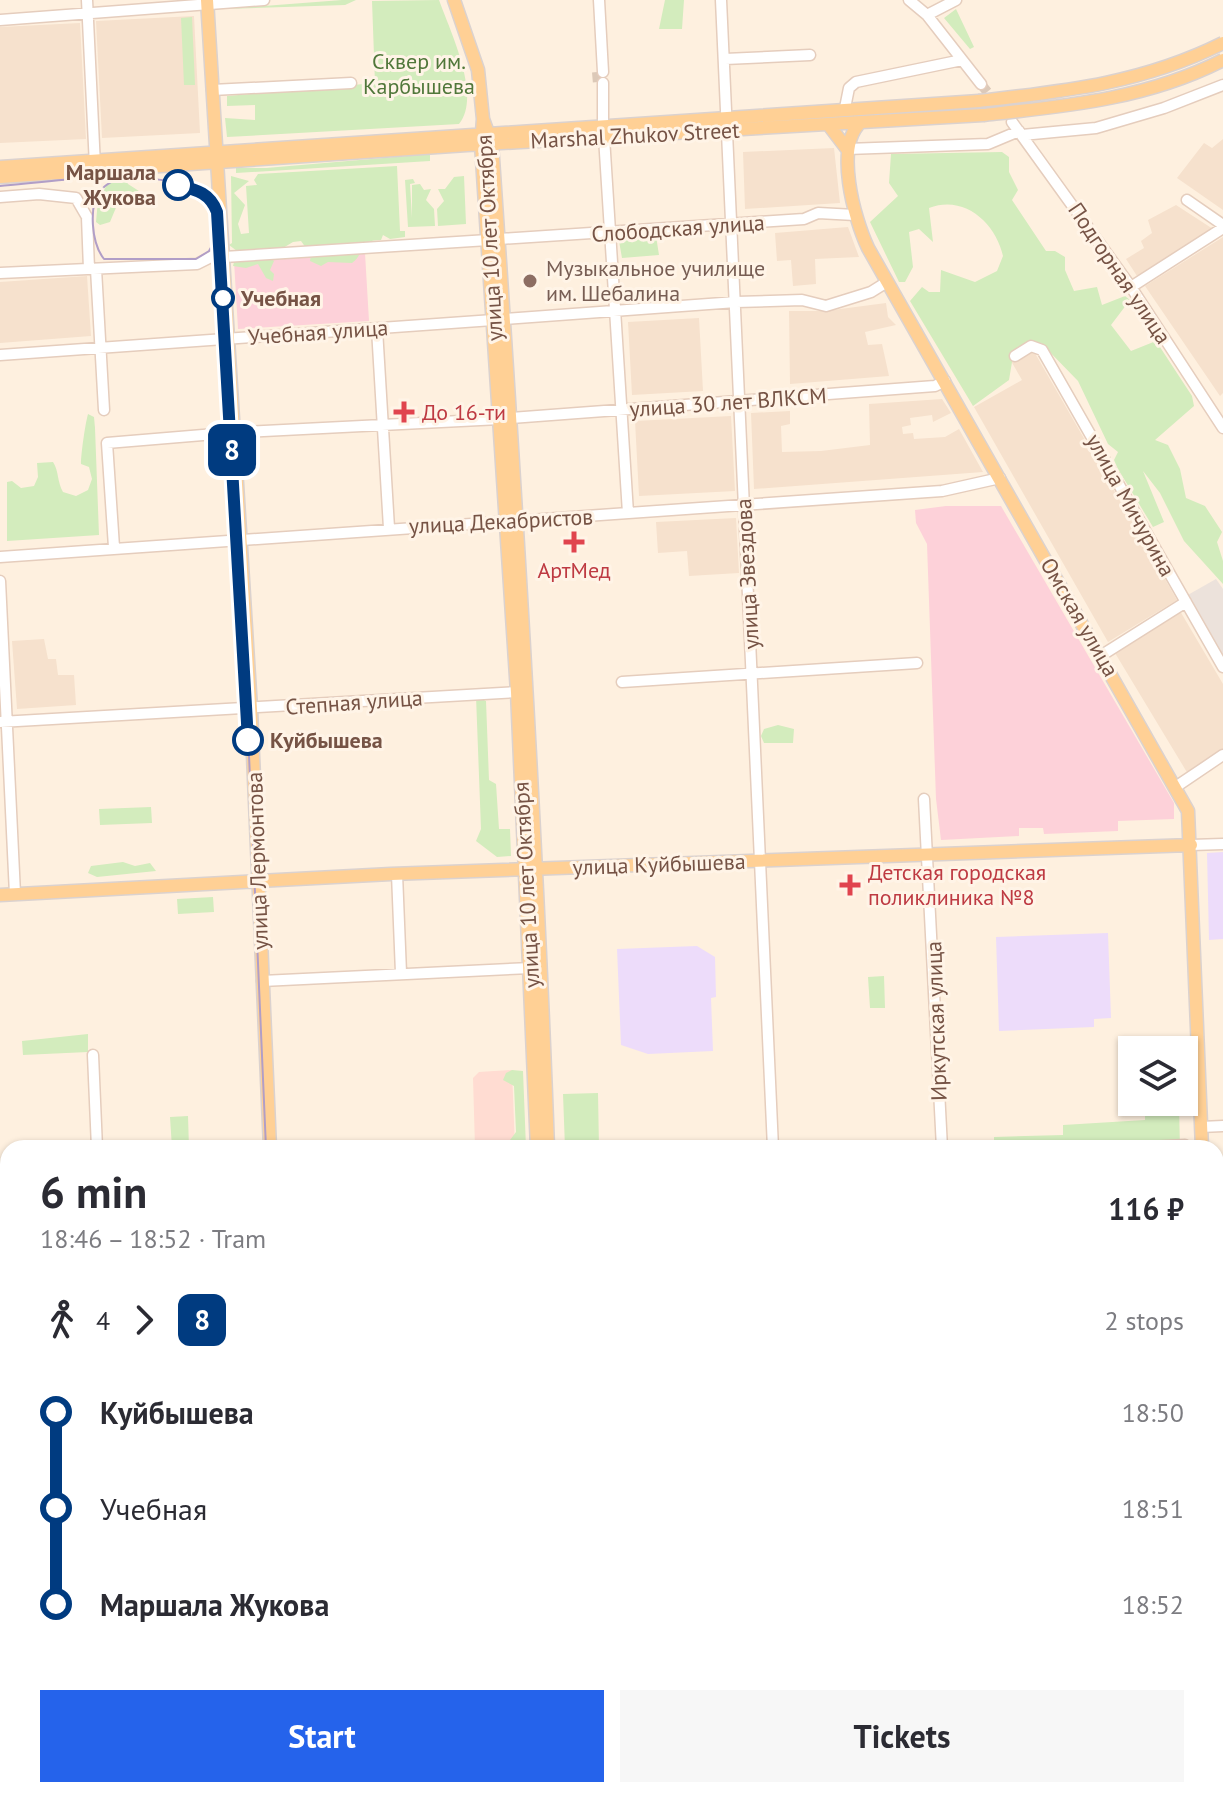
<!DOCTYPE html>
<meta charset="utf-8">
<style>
:root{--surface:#fff;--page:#f7f7f7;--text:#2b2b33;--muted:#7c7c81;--accent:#2563eb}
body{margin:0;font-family:"PT Sans",sans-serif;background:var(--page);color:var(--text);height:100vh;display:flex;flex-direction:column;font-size:30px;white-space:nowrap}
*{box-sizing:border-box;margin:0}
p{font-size:26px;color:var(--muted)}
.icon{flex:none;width:44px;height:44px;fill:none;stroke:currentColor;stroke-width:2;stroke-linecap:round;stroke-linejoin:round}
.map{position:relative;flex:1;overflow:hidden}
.drawer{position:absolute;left:0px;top:1140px;width:1224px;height:658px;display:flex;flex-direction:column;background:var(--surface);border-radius:24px 24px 0 0;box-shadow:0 2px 6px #0004}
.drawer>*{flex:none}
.badge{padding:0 16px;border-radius:12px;font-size:28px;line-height:52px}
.fabs{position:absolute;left:1118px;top:1036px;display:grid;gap:16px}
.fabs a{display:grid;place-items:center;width:80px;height:80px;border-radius:0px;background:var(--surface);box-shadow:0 2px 6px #0004;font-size:40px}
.map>.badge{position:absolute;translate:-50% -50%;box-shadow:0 0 0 4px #fff}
.legs{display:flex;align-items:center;gap:12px;height:88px;padding:0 40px;font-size:26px}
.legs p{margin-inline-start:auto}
.headline{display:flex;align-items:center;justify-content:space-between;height:136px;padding:0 40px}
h1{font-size:44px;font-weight:700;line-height:60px}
.button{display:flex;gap:16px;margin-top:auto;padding:16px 40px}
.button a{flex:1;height:92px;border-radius:0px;background:var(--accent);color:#fff;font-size:32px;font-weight:700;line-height:92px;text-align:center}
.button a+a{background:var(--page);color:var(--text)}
ul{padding:0 40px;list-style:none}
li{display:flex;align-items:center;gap:28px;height:96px;font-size:30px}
li i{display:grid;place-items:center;width:12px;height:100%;margin:0 10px;background:currentColor}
li i::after{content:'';width:20px;height:20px;margin:-10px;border:6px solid;border-radius:50%;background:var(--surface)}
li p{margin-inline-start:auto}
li:first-child i{background:linear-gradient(#0000 50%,currentColor 0)}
li:last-child i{background:linear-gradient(currentColor 50%,#0000 0)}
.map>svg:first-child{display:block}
.residential{fill:#f6e1cd}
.commercial{fill:#ffdcd2}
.industrial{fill:#ece2db}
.education{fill:#eddcfa}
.medical{fill:#fdd1d9}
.green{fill:#d3ecbd}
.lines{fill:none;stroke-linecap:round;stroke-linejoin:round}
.minor-tunnel{stroke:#dcc9b8;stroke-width:10;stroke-dasharray:10 5;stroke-linecap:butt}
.minor-casing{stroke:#e5cdbd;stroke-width:13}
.major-casing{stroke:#dbd2cf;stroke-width:15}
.minor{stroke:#fff;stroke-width:10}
.major{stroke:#ffd095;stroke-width:12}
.tram{stroke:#b19ec7;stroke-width:2}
.major-bridge-casing{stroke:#dbd2cf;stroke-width:15;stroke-linecap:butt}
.major-bridge{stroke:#ffd095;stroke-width:12}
.line-1-casing{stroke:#fff;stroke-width:18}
.line-1{stroke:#003b80;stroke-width:12}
.stop-1-dot{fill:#fff;stroke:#003b80;stroke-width:4}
.education-dot{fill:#8d6e63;stroke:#fff4e7;stroke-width:3}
.health-dot{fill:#e0444e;stroke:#fff4e7;stroke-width:3}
.labels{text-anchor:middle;stroke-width:6;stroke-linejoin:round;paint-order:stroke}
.park-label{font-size:22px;fill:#50773a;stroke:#fff4e7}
.street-label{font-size:22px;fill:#765345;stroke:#fff4e7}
.stop-label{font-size:22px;font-weight:bold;fill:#765345;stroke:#fff4e7;text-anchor:start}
.education-label{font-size:22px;fill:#785e54;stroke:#fff4e7;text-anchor:start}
.health-label{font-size:22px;fill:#be3a42;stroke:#fff4e7;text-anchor:start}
</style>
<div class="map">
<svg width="1223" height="1797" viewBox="0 0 1223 1797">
<rect width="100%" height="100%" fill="#fef0df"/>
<path class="residential" d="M194,16L200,133L102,138L96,21Z
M80,23L86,139L0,143V27Z
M1223,139V210L1177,178L1204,143L1212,148Z
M834,148L840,203L745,209L743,152Z
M1176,205L1213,229L1137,276L1126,259L1144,248L1141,241L1152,233L1148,220Z
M848,227L859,257L815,259L816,284L793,286L791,260L777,261L775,233Z
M1223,237V393L1220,396L1145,286Z
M87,276L91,336L0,343V282Z
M886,303L888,317L896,325L865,332L868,345L882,344L889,376L790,384L789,311H825Z
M699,318L703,391L632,395L628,322Z
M1032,348L1177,600L1108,642L974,407L1022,380L1011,361Z
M942,399L951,413L933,422L932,415L910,418L911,425L902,427L903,434L913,433L914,439L945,437L959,429L983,472L754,489L751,413L790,411V424L781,426L782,452L821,451L870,445L869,404Z
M731,416L735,491L639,496L635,421Z
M736,518L739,573L689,576L687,551L658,553L656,522Z
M1180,611L1223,684V749L1188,774L1115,653Z
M44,639L48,659H56L58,675H74L76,705L17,709L12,641Z
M0,1611H8V1790H203L0,1797Z
M961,1790V1797H820V1794Z
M995,1790H1215L1216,1797H996Z"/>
<path class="commercial" d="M512,1070L515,1148H475L473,1078L479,1072Z"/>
<path class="industrial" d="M1216,579L1223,589V658L1186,596Z"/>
<path class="education" d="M1223,852V939L1209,940L1207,853Z
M1108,933L1111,1018L1094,1019V1027L999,1031L996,937Z
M697,946L715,957L716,997L711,998L713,1051L648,1054L621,1045L617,949Z
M0,1349H8V1565H0Z"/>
<path class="medical" d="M365,253L369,321L238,329L234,261Z
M946,506H1001L1174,803V819L1118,821V831L1044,834L1043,828H1019V836L941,840L936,799L927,544L916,523L915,510Z"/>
<path class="green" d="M356,0L345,5L225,9L342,0Z
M439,0C450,31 482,96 459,124L227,137L225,118L255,120V105L227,106V96L375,83L372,1Z
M665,0H684L682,29H659Z
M956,9L974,47L970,49L944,18Z
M192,17L195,85H184L181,18Z
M1002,152L1009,157V172L1018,190L1012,200L1046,251H1055L1065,257V270L1074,291L1097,287L1102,305L1125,296L1130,300L1111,325L1131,351L1156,341L1192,396L1194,406L1155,440L1168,445L1180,469L1186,498L1205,506L1222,532L1217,542L1223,561V584L1184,541L1160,493L1143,471L1164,522L1153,527L1118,469L1114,460L1118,452L1108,444L1078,381L1041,343L1014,350L1009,380L973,406L910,301L922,287L929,292H940L941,270L975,282L997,271L1003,256C996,224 965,194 929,208L933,242L919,229L909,232L913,267L905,282H899L870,222L898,196L889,183L891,154Z
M430,154V161L236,173V168H266Z
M397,166L400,231H405V237L390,239L383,235L381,240C354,241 367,252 352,263L328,262L321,266L310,261L311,255L301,241L293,242L268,257L274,261L270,270L274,274L273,281L266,278L258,264L246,268L233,266L237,251L229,245L232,243L231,176L249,181L234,193L245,205L238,224L241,234L249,233L246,186L257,185L254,180L258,174Z
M123,174L128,184L142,193L140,198H120L110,222L100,225L96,222L98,200L113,175Z
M464,176L466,224L438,226L437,209L444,201L438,189H445L454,177Z
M413,179L415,183L410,184L412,218V185L420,184L424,190L431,189L426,200L434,209L435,226L408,227L405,180Z
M623,236H656L659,255L622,258L619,241Z
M88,414L94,417L95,428L99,535L7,541V482L12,481L21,488L34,486L38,477L37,463L53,462C59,471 57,482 63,492L76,496L88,490L92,479L89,467L81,464C81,454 85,425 88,414Z
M476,696L486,701L489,780L496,784L499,829H510L511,856L497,857L476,841L481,829Z
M778,725L794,729L793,743H764L761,736L764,729Z
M151,807L152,823L100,825L99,809Z
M123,862L135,866L150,863L156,871L97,877L88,873L91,866Z
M213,897L214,912L178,914L177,899Z
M884,976L885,1008H870L868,977Z
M88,1034V1052L23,1055L22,1041Z
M512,1070L523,1071L526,1148H504L516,1132L514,1086L503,1080L506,1073Z
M598,1093L599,1148H565L563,1094Z
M1179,1106L1180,1148H994V1137L1063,1135V1125L1145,1120V1107Z
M188,1116L189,1148H172L170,1117Z
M0,1469H8V1539L0,1544Z"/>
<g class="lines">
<path class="minor-tunnel" d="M597,72L598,84
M981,84L1008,118"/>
<g class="minor-casing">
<path id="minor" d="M87,0L95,166
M599,0L603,72
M721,0L773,1148
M909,0L927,15L981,84
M927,15L956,0
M0,20L264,0
M725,59L810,55
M212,90L351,83
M845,108L849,88L856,82L962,60
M1012,122L1131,287L1223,428
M603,124V83
M1022,135L1096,128L1164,108L1223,85
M604,137L628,513
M847,149L988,144L1019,131
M0,197L39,194L76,198L87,217L89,269
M1187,200L1223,225
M499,239L804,219L818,213L855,215
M224,257L488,240
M96,269L104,410
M0,273L197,264L223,251
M1131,287L1223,228
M504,319L736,302L802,300L826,306L871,292L887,282
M377,329L389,528
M0,355L493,320
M1015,356L1031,346L1042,350L1223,667
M511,418L935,386L945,381
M114,547L107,443L227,433L500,419
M0,557L942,491L1000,478
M0,581L15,894
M1102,655L1186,602
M622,682L917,663
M0,722L517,692
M1177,786L1223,755
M924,799L942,1148
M1191,845L1223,844
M397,874L401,973
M262,981L531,968
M93,1055L97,1148
M1201,1127L1223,1126
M1134,1148L1185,1145
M1216,1431H1223
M0,1606H8
M102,1790V1797
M802,1790L803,1797
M978,1790V1797"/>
</g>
<g class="major-casing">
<path id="major" d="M207,0L251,709L270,1148
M454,0L478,70L483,119L481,144L517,692L537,1148
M483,119L492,144C515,478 536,813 548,1148
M861,122C834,146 854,218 868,248L1188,811L1202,1148
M828,124L847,149
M0,167L979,101
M0,177L467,145L983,115
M0,895L391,874L1191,845
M1216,1438L1223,1582
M1216,1753L1223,1752
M560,1790L561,1797
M571,1790L572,1797
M175,1797L457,1790"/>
</g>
<use href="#minor" class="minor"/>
<use href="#major" class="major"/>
<path class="tram" d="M119,178C113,181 106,184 102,189C87,205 92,244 104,259H196L209,251L219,233
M0,186C47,183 197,157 217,212L247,709L266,1148
M290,1790L291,1797
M273,1797L278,1790"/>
<g class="major-bridge-casing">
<path id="major-bridge" d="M979,101C1067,91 1143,83 1223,43
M983,115C1066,106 1147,99 1223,60"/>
</g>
<use href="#major-bridge" class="major-bridge"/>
</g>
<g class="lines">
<g class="line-1-casing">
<path id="line-1" d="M178,185C197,190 210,193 217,212L248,740"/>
</g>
<use href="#line-1" class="line-1"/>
</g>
<g class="stop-1-dot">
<circle cx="178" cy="185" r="14"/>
<circle cx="223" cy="298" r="10"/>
<circle cx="248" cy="740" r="14"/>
</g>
<circle class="education-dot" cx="530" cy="281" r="8"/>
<g class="health-dot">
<path d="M400 400h8v8h8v8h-8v8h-8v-8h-8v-8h8z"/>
<path d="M570 530h8v8h8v8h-8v8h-8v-8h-8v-8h8z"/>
<path d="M846 873h8v8h8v8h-8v8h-8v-8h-8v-8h8z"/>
</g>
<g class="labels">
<g class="park-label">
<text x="419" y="69">Сквер им.<tspan x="419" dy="25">Карбышева</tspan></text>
</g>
<g class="street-label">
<text transform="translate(635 135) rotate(-3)" y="8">Marshal Zhukov Street</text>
<text transform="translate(678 228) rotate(-4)" y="8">Слободская улица</text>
<text transform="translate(489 238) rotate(-93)" y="8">улица 10 лет Октября</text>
<text transform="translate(1120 273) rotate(56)" y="8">Подгорная улица</text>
<text transform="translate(318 332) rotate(-4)" y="8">Учебная улица</text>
<text transform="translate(728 402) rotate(-4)" y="8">улица 30 лет ВЛКСМ</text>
<text transform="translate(1131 505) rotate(61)" y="8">улица Мичурина</text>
<text transform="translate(501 521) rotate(-3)" y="8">улица Декабристов</text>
<text transform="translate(747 574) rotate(-93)" y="8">улица Звездова</text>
<text transform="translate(1080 617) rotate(60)" y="8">Омская улица</text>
<text transform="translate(354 702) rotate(-4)" y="8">Степная улица</text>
<text transform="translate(257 861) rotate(-92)" y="8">улица Лермонтова</text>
<text transform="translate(659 864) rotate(-2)" y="8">улица Куйбышева</text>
<text transform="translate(526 885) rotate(-93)" y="8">улица 10 лет Октября</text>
<text transform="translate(936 1021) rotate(-92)" y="8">Иркутская улица</text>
</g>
<g class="stop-label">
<text x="156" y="180" text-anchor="end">Маршала<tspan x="156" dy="25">Жукова</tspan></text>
<text x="241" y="306">Учебная</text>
<text x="270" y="748">Куйбышева</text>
</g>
<g class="education-label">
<text x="546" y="276">Музыкальное училище<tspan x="546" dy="25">им. Шебалина</tspan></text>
</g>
<g class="health-label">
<text x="422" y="420">До 16-ти</text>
<text x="574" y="578" text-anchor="middle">АртМед</text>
<text x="868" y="880">Детская городская<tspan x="868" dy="25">поликлиника №8</tspan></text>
</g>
</g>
</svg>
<div class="fabs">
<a><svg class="icon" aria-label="layers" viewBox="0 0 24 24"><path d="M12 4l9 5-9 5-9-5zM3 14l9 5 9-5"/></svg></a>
</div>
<b class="badge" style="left:232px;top:450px;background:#003b80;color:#fff">8</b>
<section class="drawer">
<div class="headline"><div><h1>6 min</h1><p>18:46 – 18:52 · Tram</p></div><b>116 ₽</b></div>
<div class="legs"><svg class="icon" aria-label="walk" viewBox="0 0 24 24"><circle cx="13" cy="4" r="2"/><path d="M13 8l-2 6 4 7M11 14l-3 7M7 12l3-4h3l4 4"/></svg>4<svg class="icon" aria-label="forward" viewBox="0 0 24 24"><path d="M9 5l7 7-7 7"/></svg><b class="badge" style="background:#003b80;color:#fff">8</b><p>2 stops</p></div>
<ul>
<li><i style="color:#003b80"></i><b>Куйбышева</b><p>18:50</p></li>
<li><i style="color:#003b80"></i><span>Учебная</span><p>18:51</p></li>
<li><i style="color:#003b80"></i><b>Маршала Жукова</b><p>18:52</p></li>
</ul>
<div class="button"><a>Start</a><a>Tickets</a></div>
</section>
</div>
